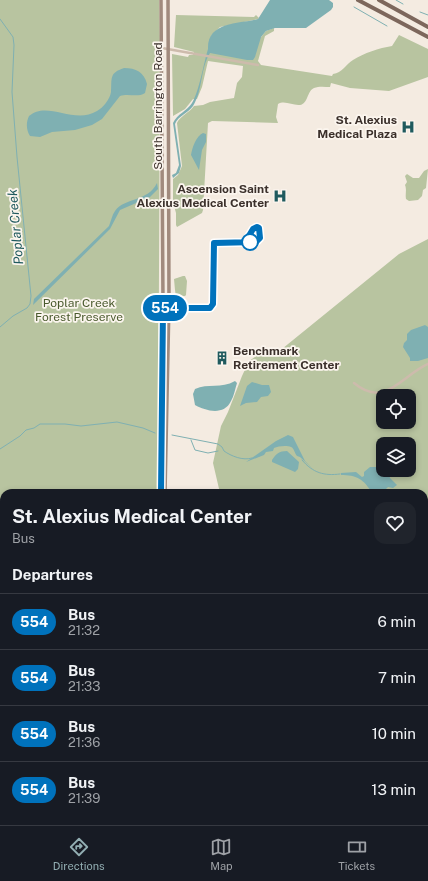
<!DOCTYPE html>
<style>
:root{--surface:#171b24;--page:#20242c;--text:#f1f3f6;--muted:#9ea1a6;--line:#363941;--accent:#92aeb2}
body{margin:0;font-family:"Public Sans",sans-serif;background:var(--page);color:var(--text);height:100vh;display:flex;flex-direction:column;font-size:15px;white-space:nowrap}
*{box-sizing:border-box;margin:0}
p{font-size:13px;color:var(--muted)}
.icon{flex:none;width:22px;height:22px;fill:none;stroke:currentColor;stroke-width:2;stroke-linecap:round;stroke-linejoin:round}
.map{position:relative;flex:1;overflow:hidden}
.side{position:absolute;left:0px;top:489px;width:428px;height:336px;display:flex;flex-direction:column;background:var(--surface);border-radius:12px 12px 0 0;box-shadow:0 2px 6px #0003}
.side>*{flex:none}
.badge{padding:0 8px;border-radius:13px;font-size:14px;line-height:26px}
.buttons{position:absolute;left:376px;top:389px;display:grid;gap:8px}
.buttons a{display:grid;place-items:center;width:40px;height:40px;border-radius:8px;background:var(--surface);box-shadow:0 2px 6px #0003;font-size:20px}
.map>.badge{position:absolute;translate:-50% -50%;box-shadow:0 0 0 2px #fff}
h2{padding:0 12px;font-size:15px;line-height:36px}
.round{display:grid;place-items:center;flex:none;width:42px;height:42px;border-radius:12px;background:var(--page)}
.headline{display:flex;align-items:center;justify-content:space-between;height:68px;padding:0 12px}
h1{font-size:19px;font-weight:700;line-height:30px}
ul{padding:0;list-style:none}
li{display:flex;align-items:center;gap:12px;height:56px;padding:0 12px;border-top:1px solid var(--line)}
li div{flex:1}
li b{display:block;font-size:15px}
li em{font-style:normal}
li .badge{min-width:44px;font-weight:700;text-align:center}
.menu{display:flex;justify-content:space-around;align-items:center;height:56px;border-top:1px solid var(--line);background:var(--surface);font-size:11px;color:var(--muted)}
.menu a{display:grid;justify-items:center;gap:2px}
.menu .on{color:var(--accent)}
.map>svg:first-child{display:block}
.green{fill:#b8c4a0;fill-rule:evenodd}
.water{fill:#7fb0b2}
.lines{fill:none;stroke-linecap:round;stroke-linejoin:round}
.stream{stroke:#7fb0b2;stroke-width:1}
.street{stroke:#cdbbac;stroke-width:2.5}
.secondary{stroke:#a18a7d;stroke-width:3.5}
.primary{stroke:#7d675c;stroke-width:4}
.line-casing{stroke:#fff;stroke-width:9}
.line{stroke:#0072bc;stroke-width:6}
.stop-dot{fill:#fff;stroke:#0072bc;stroke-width:2}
.labels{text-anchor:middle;stroke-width:3.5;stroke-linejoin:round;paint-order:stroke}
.street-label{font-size:12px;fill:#3b302b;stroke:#fbf5ee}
.poi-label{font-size:12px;font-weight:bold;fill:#3b302b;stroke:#fbf5ee;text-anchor:end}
.park-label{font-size:12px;fill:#4a5a2e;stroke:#fbf5ee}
.water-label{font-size:13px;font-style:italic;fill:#1f5a5e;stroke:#fbf5ee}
</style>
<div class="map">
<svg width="428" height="825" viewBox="0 0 428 825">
<rect width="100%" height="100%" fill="#f4ebe1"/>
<path class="green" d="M0,0H159L160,48L158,493H4V821H157V825H0Z
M176,15L254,17L256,15L259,18L258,19L220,27L211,36L261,37L266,31L274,28V31L265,36L258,61L261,65L332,76L333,74C342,73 346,64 353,60C364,53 379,48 392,46L399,35L428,49V77L389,91L350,88L331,83L330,87C325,87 319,86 314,88C307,91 308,104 300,105C293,106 285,100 278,104L276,117L278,123L212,121L208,123L203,210L202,213L177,227L176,225V213L173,202V179L178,175L182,166L177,123C180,116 189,113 194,106L203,105L210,102L234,98L237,83L242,77L243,66L208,61L202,87L197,99H193L185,109L173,116L172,54L188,57L189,55H193L194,52L174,47Z
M428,169L426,188L423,190L422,196L418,200L409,201L406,199C405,194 407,190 405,185L407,182L405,176L407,174L413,178H419L424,171Z
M428,239V559H424V493H220L213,463L221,426L228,412L242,376L249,361L261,353H277L399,254ZM383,396H409V422H383ZM383,444H409V470H383Z
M183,276H185L187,281L186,295L185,296L176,297L175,290L174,279Z"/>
<path class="water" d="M270,0H329L333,3V7L331,10L306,28H275L266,31L261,37L255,57L253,60H247L210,53C200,69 203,90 193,106C188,113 178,116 175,124L181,166L179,173L173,178L172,175L176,173L179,165L173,123C177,114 187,111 192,103C199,92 204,62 208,49C207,21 240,24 258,19Z
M124,68C136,68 144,72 147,84L145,93C137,98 129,93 120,96L102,119L92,125L75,130L52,132L40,137L30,136C26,130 26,122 29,116C47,100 74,125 97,111C103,108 110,99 111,92C112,78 109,73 124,68Z
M203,133L206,134V142L202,150L199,170L191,155C192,148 196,136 203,133Z
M157,183L158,189L150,197L120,210L110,229L33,305L34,299L109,226C111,221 112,215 115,211C125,197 148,202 157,183Z
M425,325L428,327V358L418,361H410V358L403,347L404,343L407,340V334L411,330Z
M235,381L237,383C235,389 234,396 231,401C224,416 206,411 195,405L193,394L195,389C208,383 221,389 235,381Z
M252,382L262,385H269L271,392L268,396L261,397L257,402L246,403L240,406L247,386Z
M288,435L293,437L305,461L313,469L300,457L297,456C295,454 294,448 291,447C287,445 278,446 274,448L273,451L266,452L264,455L246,462L276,441Z
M287,451L299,462L298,469L295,472L272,462V460C276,454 279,451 287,451Z
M370,467H376L383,475H389L390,478L397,485L393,488L388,487L384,491H379L378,493H372C364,479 356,475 341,475V473L356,472L362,477L364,476V472Z"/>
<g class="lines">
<path class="stream" d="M396,0L403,4
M354,7L387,26
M420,12L428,15
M0,19L13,37L14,45L12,92L17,157L31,296L30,304L27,308L13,316L0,327
M172,435L218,444L222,447L224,451C231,456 243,461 252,458
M191,440L195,450L208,453L218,451
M0,449L20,436L26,430L34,428L40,424H65L81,426L117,422L143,428L155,433
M302,460C313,473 324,476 340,474"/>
<path class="street" d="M162,48L258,65
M354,383C385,409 401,376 428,364
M343,821V825
M258,825V821"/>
<path class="secondary" d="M161,493L163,302L161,0
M165,493L169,303L168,0
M160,821V825
M165,825V821"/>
<path class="primary" d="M358,0L428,37
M379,0L428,27
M424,574L428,573
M424,579H428
M0,597H4"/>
</g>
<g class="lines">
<g class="line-casing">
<path id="line" d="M161,493L163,308H210L213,304L214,243L256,242L260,238L259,228L257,227L253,229L247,239"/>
</g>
<use href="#line" class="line"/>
</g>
<defs>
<g id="hospital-bare" transform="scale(1.08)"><path d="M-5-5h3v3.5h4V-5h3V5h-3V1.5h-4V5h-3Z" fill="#1f5a5e" stroke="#fbf5ee" stroke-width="2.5" paint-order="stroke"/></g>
<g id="building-bare" transform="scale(1.08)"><path d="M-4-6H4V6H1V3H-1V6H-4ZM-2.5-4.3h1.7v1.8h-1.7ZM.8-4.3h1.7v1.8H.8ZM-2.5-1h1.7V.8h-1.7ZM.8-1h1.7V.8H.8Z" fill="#1f5a5e" stroke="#fbf5ee" stroke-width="2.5" paint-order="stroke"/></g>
</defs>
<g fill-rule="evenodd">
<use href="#hospital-bare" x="408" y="127"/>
<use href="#hospital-bare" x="280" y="196"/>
<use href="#building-bare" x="222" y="358"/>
</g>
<circle class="stop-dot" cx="250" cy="242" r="8"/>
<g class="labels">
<g class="street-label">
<text transform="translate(158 106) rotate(-90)" y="4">South Barrington Road</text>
</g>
<g class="poi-label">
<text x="397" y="124">St. Alexius<tspan x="397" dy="14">Medical Plaza</tspan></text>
<text x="269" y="193">Ascension Saint<tspan x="269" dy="14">Alexius Medical Center</tspan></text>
<text x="233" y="355" text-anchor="start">Benchmark<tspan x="233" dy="14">Retirement Center</tspan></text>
</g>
<g class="park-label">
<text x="79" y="307">Poplar Creek<tspan x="79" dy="14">Forest Preserve</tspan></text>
</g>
<g class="water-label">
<text transform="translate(15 227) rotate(-95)" y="5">Poplar Creek</text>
</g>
</g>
</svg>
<div class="buttons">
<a><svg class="icon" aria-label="locate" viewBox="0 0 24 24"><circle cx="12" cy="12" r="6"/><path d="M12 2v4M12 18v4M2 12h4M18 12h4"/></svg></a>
<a><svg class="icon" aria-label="layers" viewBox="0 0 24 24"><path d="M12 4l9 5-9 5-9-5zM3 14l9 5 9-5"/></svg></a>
</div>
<b class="badge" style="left:165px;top:308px;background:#0072bc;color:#fff">554</b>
<section class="side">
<div class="headline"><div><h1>St. Alexius Medical Center</h1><p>Bus</p></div><a class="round"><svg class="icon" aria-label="heart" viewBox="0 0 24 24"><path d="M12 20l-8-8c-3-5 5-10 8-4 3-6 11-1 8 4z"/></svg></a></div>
<h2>Departures</h2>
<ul>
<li><span class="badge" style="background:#0072bc;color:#fff">554</span><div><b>Bus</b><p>21:32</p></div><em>6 min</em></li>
<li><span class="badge" style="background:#0072bc;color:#fff">554</span><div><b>Bus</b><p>21:33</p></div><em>7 min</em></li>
<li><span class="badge" style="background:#0072bc;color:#fff">554</span><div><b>Bus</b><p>21:36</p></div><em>10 min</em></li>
<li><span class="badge" style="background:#0072bc;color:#fff">554</span><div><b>Bus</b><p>21:39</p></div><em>13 min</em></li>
</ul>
</section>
</div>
<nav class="menu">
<a class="on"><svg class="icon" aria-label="directions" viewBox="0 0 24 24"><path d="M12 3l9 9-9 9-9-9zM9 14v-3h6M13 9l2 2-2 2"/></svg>Directions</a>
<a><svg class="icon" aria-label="map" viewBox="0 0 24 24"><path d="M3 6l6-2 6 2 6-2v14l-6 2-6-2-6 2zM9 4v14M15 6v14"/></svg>Map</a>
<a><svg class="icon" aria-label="tickets" viewBox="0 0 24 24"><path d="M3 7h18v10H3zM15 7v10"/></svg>Tickets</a>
</nav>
